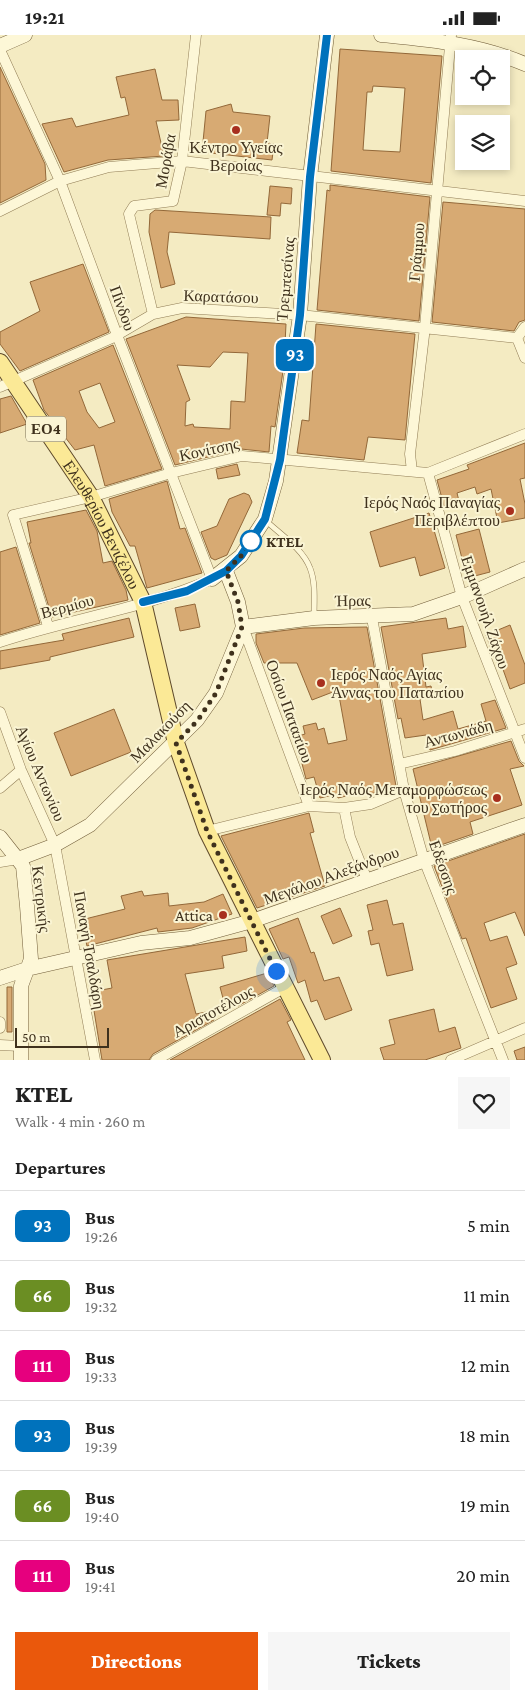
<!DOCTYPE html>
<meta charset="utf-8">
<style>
:root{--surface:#fff;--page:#f6f6f6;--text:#222;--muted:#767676;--line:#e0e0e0;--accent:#ea580c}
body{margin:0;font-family:"Crimson Pro",serif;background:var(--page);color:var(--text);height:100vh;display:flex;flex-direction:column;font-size:19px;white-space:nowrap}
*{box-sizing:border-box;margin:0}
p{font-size:16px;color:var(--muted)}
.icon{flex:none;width:28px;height:28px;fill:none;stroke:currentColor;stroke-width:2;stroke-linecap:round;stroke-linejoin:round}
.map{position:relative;height:1025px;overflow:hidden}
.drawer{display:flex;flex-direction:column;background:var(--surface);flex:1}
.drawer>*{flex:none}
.badge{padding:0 10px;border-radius:8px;font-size:18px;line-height:32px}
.tools{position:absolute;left:455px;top:15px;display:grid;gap:10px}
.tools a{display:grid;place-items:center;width:55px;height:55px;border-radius:0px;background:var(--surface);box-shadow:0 2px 8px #0003;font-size:25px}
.scale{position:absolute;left:15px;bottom:12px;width:94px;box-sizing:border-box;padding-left:5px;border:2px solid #3f311d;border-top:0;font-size:14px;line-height:18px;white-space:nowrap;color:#3f311d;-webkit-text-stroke:4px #faf4d3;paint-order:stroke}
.you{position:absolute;width:25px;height:25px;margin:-12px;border:4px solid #fff;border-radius:50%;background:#1a73e8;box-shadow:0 0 0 8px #1a73e833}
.map>.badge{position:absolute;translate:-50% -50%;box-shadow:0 0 0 2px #fff}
h2{padding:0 15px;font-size:19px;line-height:45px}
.round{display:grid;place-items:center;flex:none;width:52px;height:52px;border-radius:0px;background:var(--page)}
.overview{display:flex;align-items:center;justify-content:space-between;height:85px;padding:0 15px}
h1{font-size:24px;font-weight:800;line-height:38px}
.button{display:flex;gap:10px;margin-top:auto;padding:10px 15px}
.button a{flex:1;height:58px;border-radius:0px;background:var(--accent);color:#fff;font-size:20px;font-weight:800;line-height:58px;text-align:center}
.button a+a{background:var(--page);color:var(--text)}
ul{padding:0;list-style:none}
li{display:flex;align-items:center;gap:15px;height:70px;padding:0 15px;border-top:1px solid var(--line)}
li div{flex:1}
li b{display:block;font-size:19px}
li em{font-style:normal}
li .badge{min-width:55px;font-weight:700;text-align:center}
.status{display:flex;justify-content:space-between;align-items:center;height:35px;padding:0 25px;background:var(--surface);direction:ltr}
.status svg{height:14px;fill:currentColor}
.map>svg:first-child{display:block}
.building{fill:#d7aa73;stroke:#936839;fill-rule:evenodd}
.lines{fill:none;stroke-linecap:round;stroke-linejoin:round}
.lane-casing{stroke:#917d56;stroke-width:6}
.street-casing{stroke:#917d56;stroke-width:11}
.secondary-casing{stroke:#725e3a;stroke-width:15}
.primary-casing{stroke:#5e492b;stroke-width:18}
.lane{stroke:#fdf7d7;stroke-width:5}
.street{stroke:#fdf7d7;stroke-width:10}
.secondary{stroke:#fdf7d7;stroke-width:14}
.primary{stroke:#fbe996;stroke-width:16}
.line-casing{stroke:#fff;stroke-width:11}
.line{stroke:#0072bc;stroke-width:8}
.walk{stroke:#3f311d;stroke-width:5;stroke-dasharray:0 9}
.poi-dot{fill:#a82f1e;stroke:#faf4d3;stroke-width:2}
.stop-dot{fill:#fff;stroke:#0072bc;stroke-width:2.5}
.labels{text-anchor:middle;stroke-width:4;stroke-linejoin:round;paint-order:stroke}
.shield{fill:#faf4d3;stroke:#776c54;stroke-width:1}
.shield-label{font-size:15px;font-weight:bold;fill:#3f311d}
.poi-label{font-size:16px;fill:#3f311d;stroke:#faf4d3;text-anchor:end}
.street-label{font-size:16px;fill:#3f311d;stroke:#faf4d3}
.stop-label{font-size:16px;font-weight:bold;fill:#3f311d;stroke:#faf4d3;text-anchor:start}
</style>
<div class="status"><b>19:21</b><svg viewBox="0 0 49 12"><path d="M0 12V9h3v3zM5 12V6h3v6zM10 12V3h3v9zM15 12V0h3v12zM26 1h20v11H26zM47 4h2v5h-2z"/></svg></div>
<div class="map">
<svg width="525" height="1025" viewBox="0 0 525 1025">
<rect width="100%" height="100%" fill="#f4ebc2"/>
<path class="building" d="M340,14L442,21L431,148L331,136ZM373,51L405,53L400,117L363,115L367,57H372Z
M0,32L45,129L46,145L0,168Z
M155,34L162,65H178L179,85L156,86L164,121L108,125L64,137L42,89L72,83L76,92L129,80L125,62L121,63L116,42Z
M231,69L233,77L270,81L267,108L274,109L272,125L202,117L206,76Z
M330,150L430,162L419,286L317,275L327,155L330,156Z
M270,151L292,153L291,169L281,168L280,181L267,180Z
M443,167L525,174V285L519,287L514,296L432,287Z
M155,175L271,182L270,204L169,197L167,217L175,249L161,253L149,197L150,179Z
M83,229L109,297L20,336L0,309V297L40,276L30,247Z
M186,282L286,289L284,329L275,392L271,391L269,417L241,414L175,430L126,304ZM223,317L248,318L245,367L231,366L230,394L194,392L193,389L185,391L186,367L190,365L177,330L210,332Z
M316,289L415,299L405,405L368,402L364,425L297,418L302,385L309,386Z
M113,310L162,434L105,451L94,410L75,415L44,375L33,345ZM100,348L115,387L99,393L87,377L79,356Z
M11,361L27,389L0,398V364Z
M525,408V443L520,444L525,469V483L498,488L491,454L477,459L475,452L457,458L459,466L444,471L437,445L469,434L467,430Z
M237,429L240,440L218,444L216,434Z
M167,446L180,494L185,493L202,538L147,553L135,511H130L112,477L109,464Z
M244,458L249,460L252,467L227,520L215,525L211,523L201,497L217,491L229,464Z
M86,475L97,496L103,528L112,526L126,555L128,565L52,582L29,508H31L27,487Z
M429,478L445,533L420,541L415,522L380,532L370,497Z
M479,494L490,537L467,543L456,500Z
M16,512L40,588L0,600V517Z
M195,569L200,592L180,596L175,573Z
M129,583L134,602L50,622V625L0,634V616L64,605L62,599Z
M446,583L448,594L463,591L466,612L422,619L426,652L431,651L433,662L420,664L423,685L453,676L458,694L486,686L481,669L495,665L506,693L430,715L426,700L405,703L401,683L398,684L381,592Z
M510,590L525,630V648L510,654L500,626L496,627L486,600Z
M367,592L396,751L383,757L366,759V756L338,763L337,759L320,763L314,742L306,744L295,702L305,699L303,691L316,688L318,695L324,693L328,709L347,705L338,655L312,665L297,628H264L256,608V599L304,593Z
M114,674L131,717L71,741L54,698Z
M511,706L519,726L524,731L510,734L522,770L470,787L473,799L432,813L413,734Z
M309,778L314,797L310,798L325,851L257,873L221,801Z
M525,799V901L515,877L484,888L490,906L507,901L517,929L506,933L517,964L491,973L466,903L462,904L434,831Z
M142,856L144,861L168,858L169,871L204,867L223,859L232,879L192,893L158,897L157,893L87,911L81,885L125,874L121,861Z
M387,865L393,890L403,888L413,935L387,941L379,908L371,910L368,896L373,895L367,870Z
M340,873L352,901L333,909L321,881Z
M298,883L311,918L314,917L324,946L339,942L352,975L325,985L317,965L311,967L305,945L298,948L289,922L283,924L269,894Z
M245,902L247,916L222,921L224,933L185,939L196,979L211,976L214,985L153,1019L149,1025H102L91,957L112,953L107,925Z
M267,938L274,951L238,971L236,964L224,967L220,952Z
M7,952H12V997H7Z
M280,964L291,985L287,987L305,1025H170Z
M434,974L439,997L455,992L461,1013L425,1025H384L380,1013L395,1009L389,985Z
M525,1012V1025H517L514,1016Z"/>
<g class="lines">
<g class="lane-casing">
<path id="lane" d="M265,485C280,499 303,514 310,533C316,548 314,567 314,583"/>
</g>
<g class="street-casing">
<path id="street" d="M0,15L60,146L117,300L212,544C146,573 70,584 0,607
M0,176L60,146L109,132L182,126L525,166
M153,279L129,179L134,171L173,166L182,126L196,0
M517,303L525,323
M517,303L525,292
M0,352L112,303L153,279L182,273L300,280L517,303
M412,436L410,419L425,292L451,0
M428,438L462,562L525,723
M372,583L404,755L424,825L503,1025
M48,591L13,480L91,462L171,438L242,421L428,438L525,399
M243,592L309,771
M0,677L21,735L55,810L95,1025
M399,729L455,716L525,694
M0,753L21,735
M344,773L350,802L367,845
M207,796L309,771L344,773L371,769L404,755
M0,827L18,824
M0,987V993
M0,1010L20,1011
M156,1025L284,953
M451,1025L525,993"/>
</g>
<g class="secondary-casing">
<path id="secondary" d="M381,0C431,5 478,9 525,29
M0,11L25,0
M212,544L241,521L265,484L276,446L300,280L310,142L327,0
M243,592L314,583L413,579L462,562L525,534
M0,802L23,831L27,871L31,924L21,951V1025
M18,824L55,810L90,790L197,685L216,658L243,592L238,567L226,536
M0,943L27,934L141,908L190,903L252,886L525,790"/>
</g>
<g class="primary-casing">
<g id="primary">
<path id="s1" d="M0,327L91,462L143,567L176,708L207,796L322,1025"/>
</g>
</g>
<use href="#lane" class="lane"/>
<use href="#street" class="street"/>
<use href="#secondary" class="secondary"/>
<use href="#primary" class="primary"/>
</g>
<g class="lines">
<g class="line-casing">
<path id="line" d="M143,567L187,556L226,536L241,521L265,484L280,425L300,280L310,142L327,0"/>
</g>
<use href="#line" class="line"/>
<path class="walk" d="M251,506L241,521L226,536L238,567L242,592L216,658L198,685L176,708L207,796L276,936"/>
</g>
<g class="poi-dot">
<circle cx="236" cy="95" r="5"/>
<circle cx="510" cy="476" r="5"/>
<circle cx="321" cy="648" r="5"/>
<circle cx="497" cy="763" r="5"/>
<circle cx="223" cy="880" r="5"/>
</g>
<circle class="stop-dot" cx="251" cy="506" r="10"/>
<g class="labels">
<rect class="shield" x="26" y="381.5" width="40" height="25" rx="4"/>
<g class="shield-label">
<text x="46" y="399">ΕΟ4</text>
</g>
<g class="poi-label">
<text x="236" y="118" text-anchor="middle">Κέντρο Υγείας<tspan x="236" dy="18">Βεροίας</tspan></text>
<text x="500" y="473">Ιερός Ναός Παναγίας<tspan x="500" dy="18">Περιβλέπτου</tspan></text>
<text x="331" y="645" text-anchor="start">Ιερός Ναός Αγίας<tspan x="331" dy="18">Άννας του Παταπίου</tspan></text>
<text x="487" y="760">Ιερός Ναός Μεταμορφώσεως<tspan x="487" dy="18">του Σωτήρος</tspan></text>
<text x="213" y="886">Attica</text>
</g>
<g class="street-label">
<text transform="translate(165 126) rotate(-80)" y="6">Μοράβα</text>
<text transform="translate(416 217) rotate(-85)" y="6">Γράμμου</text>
<text transform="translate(285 244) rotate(-85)" y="6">Τρεμπεσίνας</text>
<text transform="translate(221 261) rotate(2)" y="6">Καρατάσου</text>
<text transform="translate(123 273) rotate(70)" y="6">Πίνδου</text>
<text transform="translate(209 414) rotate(-12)" y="6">Κονίτσης</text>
<text dy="6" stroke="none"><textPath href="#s1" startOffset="192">Ελευθερίου Βενιζέλου</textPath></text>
<text transform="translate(353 565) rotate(-1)" y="6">Ήρας</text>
<text transform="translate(67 571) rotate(-15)" y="6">Βερμίου</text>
<text transform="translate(486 577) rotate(71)" y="6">Εμμανουήλ Ζάχου</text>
<text transform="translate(290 676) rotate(70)" y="6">Οσίου Παταπίου</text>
<text transform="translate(160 696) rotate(-46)" y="6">Μαλακούση</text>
<text transform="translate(458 698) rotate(-15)" y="6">Αντωνιάδη</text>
<text transform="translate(41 738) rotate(67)" y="6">Αγίου Αντωνίου</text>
<text transform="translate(444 832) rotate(70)" y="6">Εδέσσης</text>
<text transform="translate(331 840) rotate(-20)" y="6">Μεγάλου Αλεξάνδρου</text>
<text transform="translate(42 864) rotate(83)" y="6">Κεντρικής</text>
<text transform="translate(90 915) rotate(80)" y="6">Παναγή Τσαλδάρη</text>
<text transform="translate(213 976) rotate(-29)" y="6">Αριστοτέλους</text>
</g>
<g class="stop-label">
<text x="266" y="512">KTEL</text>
</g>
</g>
</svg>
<div class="tools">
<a><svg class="icon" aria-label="locate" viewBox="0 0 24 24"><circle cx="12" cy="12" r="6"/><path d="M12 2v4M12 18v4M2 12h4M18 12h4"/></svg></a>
<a><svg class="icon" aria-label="layers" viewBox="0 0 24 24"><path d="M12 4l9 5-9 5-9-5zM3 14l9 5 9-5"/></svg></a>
</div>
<div class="scale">50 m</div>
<div class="you" style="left:276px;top:936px"></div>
<b class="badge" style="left:295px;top:320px;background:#0072bc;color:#fff">93</b>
</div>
<section class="drawer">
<div class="overview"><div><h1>KTEL</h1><p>Walk · 4 min · 260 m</p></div><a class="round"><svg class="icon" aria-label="heart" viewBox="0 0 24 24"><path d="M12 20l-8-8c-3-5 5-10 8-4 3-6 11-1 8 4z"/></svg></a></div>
<h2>Departures</h2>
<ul>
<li><span class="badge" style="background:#0072bc;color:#fff">93</span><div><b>Bus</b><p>19:26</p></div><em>5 min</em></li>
<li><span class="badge" style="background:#6b8e23;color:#fff">66</span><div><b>Bus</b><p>19:32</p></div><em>11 min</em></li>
<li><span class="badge" style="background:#e6007e;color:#fff">111</span><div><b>Bus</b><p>19:33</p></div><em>12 min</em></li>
<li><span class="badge" style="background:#0072bc;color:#fff">93</span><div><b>Bus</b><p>19:39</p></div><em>18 min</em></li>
<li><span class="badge" style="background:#6b8e23;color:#fff">66</span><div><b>Bus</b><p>19:40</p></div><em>19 min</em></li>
<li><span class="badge" style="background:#e6007e;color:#fff">111</span><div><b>Bus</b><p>19:41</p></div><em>20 min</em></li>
</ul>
<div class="button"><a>Directions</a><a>Tickets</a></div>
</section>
